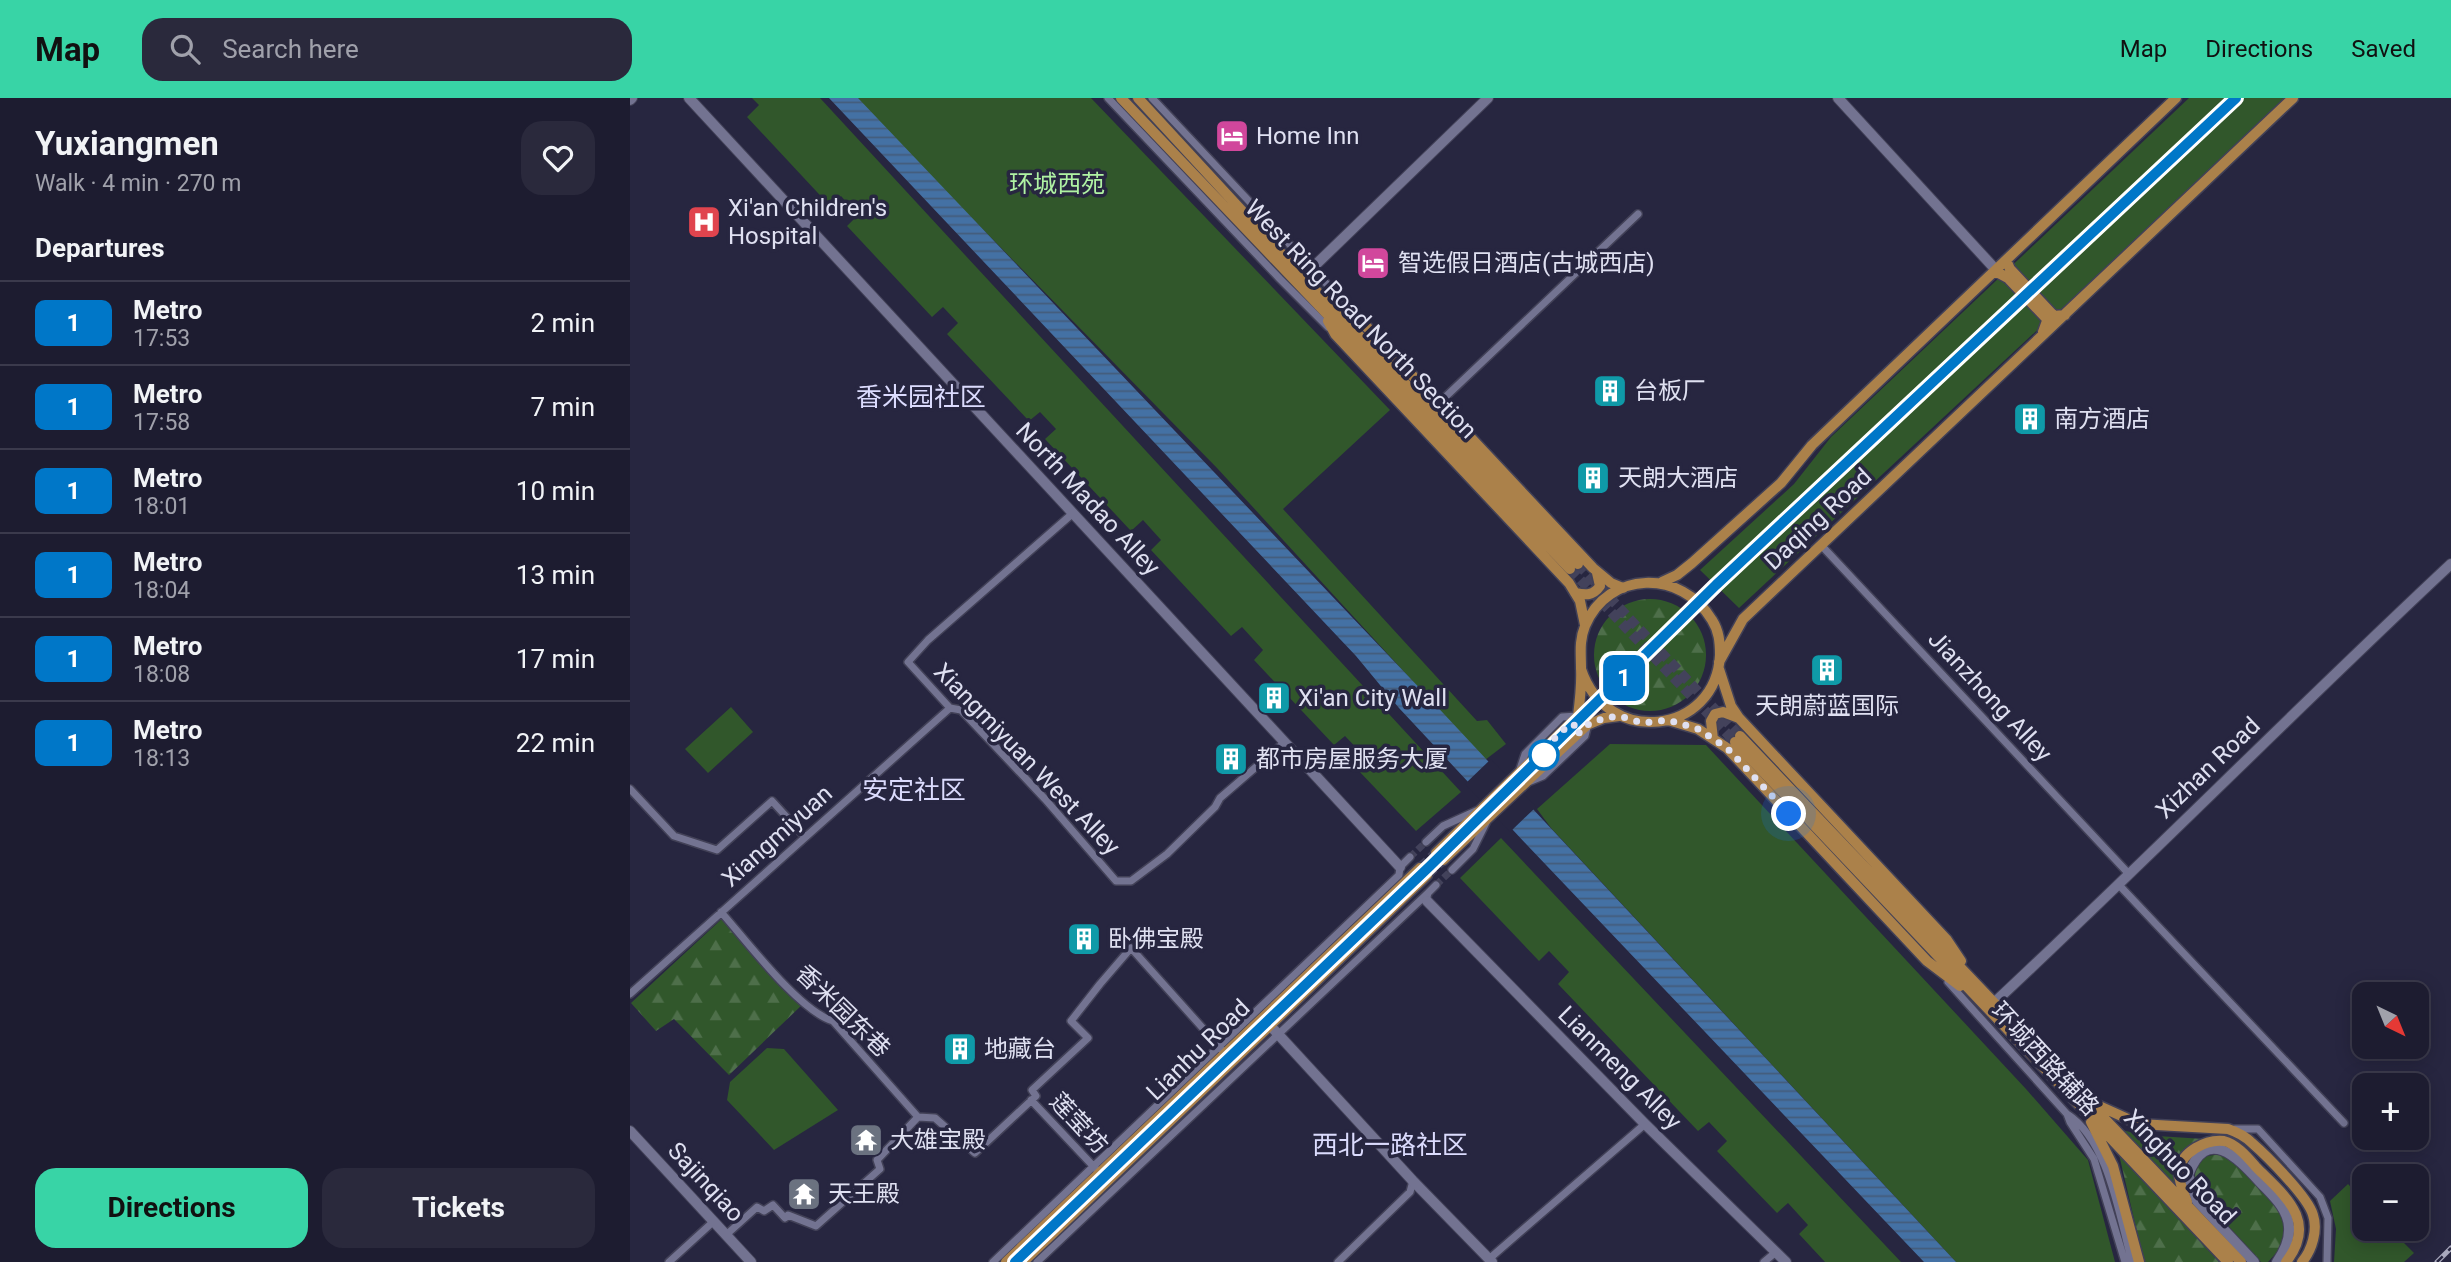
<!DOCTYPE html>
<meta charset="utf-8">
<style>
:root{--surface:#1d1c30;--page:#2a293c;--text:#f1f3f6;--muted:#a0a1ab;--line:#3b3a4c;--accent:#38d4a6}
body{margin:0;font-family:Roboto,"Noto Sans SC",sans-serif;background:var(--page);color:var(--text);height:100vh;display:flex;flex-direction:column;font-size:26px;white-space:nowrap}
*{box-sizing:border-box;margin:0}
p{font-size:23px;color:var(--muted)}
.icon{flex:none;width:38px;height:38px;fill:none;stroke:currentColor;stroke-width:2;stroke-linecap:round;stroke-linejoin:round}
.map{position:relative;flex:1;overflow:hidden}
.side{display:flex;flex-direction:column;background:var(--surface);width:630px}
.side>*{flex:none}
.badge{padding:0 14px;border-radius:10px;font-size:24px;line-height:46px}
.needle{width:46px;rotate:137deg}
.tools{position:absolute;left:1722px;top:884px;display:grid;gap:14px}
.tools a{display:grid;place-items:center;width:77px;height:77px;border-radius:14px;background:var(--surface);box-shadow:0 4px 18px #0003,0 0 0 2px var(--line);font-size:35px}
.you{position:absolute;width:35px;height:35px;margin:-18px;border:5px solid #fff;border-radius:50%;background:#1a73e8;box-shadow:0 0 0 10px #1a73e833}
.map>.badge{position:absolute;translate:-50% -50%;box-shadow:0 0 0 4px #fff}
h2{padding:0 35px;font-size:26px;line-height:63px}
.round{display:grid;place-items:center;flex:none;width:74px;height:74px;border-radius:21px;background:var(--page)}
.headline{display:flex;align-items:center;justify-content:space-between;height:119px;padding:0 35px}
h1{font-size:33px;font-weight:700;line-height:52px}
.button{display:flex;gap:14px;margin-top:auto;padding:14px 35px}
.button a{flex:1;height:80px;border-radius:21px;background:var(--accent);color:#111;font-size:28px;font-weight:700;line-height:80px;text-align:center}
.button a+a{background:var(--page);color:var(--text)}
ul{padding:0;list-style:none}
li{display:flex;align-items:center;gap:21px;height:84px;padding:0 35px;border-top:2px solid var(--line)}
li div{flex:1}
li b{display:block;font-size:26px}
li em{font-style:normal}
li .badge{min-width:77px;font-weight:700;text-align:center}
header{display:flex;align-items:center;gap:42px;box-sizing:border-box;height:98px;padding:0 35px;background:var(--accent);color:#111}
header strong{font-size:33px}
nav{display:flex;gap:38px;margin-inline-start:auto;font-size:24px}
.search{width:490px;height:63px;background:var(--page);display:flex;align-items:center;gap:18px;box-sizing:border-box;padding:0 24px;border-radius:21px;color:var(--muted);font-size:26px}
main{display:flex;flex:1;min-height:0}
.map>svg:first-child{display:block}
.green{fill:#31572b}
.forest{fill:url(#forest-firs)}
.water{fill:url(#water-rules)}
.pier{fill:#272640}
.lines{fill:none;stroke-linecap:round;stroke-linejoin:round}
.street-tunnel{stroke:#43425b;stroke-width:7;stroke-dasharray:7 3.5;stroke-linecap:butt}
.primary-tunnel{stroke:#43425b;stroke-width:10;stroke-dasharray:10 5;stroke-linecap:butt}
.street-casing{stroke:#424157;stroke-width:10}
.secondary-casing{stroke:#424157;stroke-width:12}
.primary-casing{stroke:#424157;stroke-width:13}
.street{stroke:#737391;stroke-width:7}
.secondary{stroke:#737391;stroke-width:10}
.primary{stroke:#ab814a;stroke-width:10}
.rail-casing{stroke:#a9a9bd;stroke-width:5}
.rail{stroke:#272640;stroke-width:2.5;stroke-dasharray:8;stroke-linecap:butt}
.line-casing{stroke:#fff;stroke-width:16}
.line{stroke:#0077c8;stroke-width:10}
.walk{stroke:#dfe0f1;stroke-width:7;stroke-dasharray:0 12.6}
.stop-dot{fill:#fff;stroke:#0077c8;stroke-width:3.5}
.labels{text-anchor:middle;stroke-width:7;stroke-linejoin:round;paint-order:stroke}
.poi-label{font-size:24px;fill:#dfe0f1;stroke:#272640;text-anchor:start}
.park-label{font-size:24px;fill:#aff2a3;stroke:#272640}
.street-label{font-size:24px;fill:#dfe0f1;stroke:#272640}
.neighbourhood-label{font-size:26px;fill:#dbdbfd;stroke:#272640}
</style>
<header>
<strong>Map</strong>
<div class="search"><svg class="icon" aria-label="search" viewBox="0 0 24 24"><circle cx="10" cy="10" r="6"/><path d="M15 15l6 6"/></svg>Search here</div>
<nav><a>Map</a><a>Directions</a><a>Saved</a></nav>
</header>
<main>
<section class="side">
<div class="headline"><div><h1>Yuxiangmen</h1><p>Walk · 4 min · 270 m</p></div><a class="round"><svg class="icon" aria-label="heart" viewBox="0 0 24 24"><path d="M12 20l-8-8c-3-5 5-10 8-4 3-6 11-1 8 4z"/></svg></a></div>
<h2>Departures</h2>
<ul>
<li><span class="badge" style="background:#0077c8;color:#fff">1</span><div><b>Metro</b><p>17:53</p></div><em>2 min</em></li>
<li><span class="badge" style="background:#0077c8;color:#fff">1</span><div><b>Metro</b><p>17:58</p></div><em>7 min</em></li>
<li><span class="badge" style="background:#0077c8;color:#fff">1</span><div><b>Metro</b><p>18:01</p></div><em>10 min</em></li>
<li><span class="badge" style="background:#0077c8;color:#fff">1</span><div><b>Metro</b><p>18:04</p></div><em>13 min</em></li>
<li><span class="badge" style="background:#0077c8;color:#fff">1</span><div><b>Metro</b><p>18:08</p></div><em>17 min</em></li>
<li><span class="badge" style="background:#0077c8;color:#fff">1</span><div><b>Metro</b><p>18:13</p></div><em>22 min</em></li>
</ul>
<div class="button"><a>Directions</a><a>Tickets</a></div>
</section>
<div class="map">
<svg width="1821" height="1164" viewBox="0 0 1821 1164">
<defs>
<pattern id="forest-firs" width="22" height="20" patternUnits="userSpaceOnUse" patternTransform="scale(1.75)"><rect width="22" height="20" fill="#31572b"/><path d="M5 1l3.5 6h-7zM16 11l3.5 6h-7z" fill="#4e6f4a"/></pattern>
<pattern id="water-rules" width="6" height="5" patternUnits="userSpaceOnUse" patternTransform="scale(1.75)"><rect width="6" height="5" fill="#4471a4"/><path d="M0 2.5h6" fill="none" stroke="#445c7b"/></pattern>
</defs>
<rect width="100%" height="100%" fill="#272640"/>
<path class="green" d="M122,0H190L831,694L786,733L727,671L737,661L715,638L704,647L624,562L633,552L612,529L601,538L521,452L531,442L513,422L501,433L415,341L426,331L410,314L399,323L317,236L328,225L313,209L302,219L217,128L228,117L211,98L200,108L117,19L129,7Z
M224,0H461L760,312L653,411L847,623L857,622L876,646L855,662L587,370Z
M1559,0H1657L1431,215L1417,223L1109,510L1070,472L1164,386L1201,339Z
M101,609L123,634L78,675L55,651Z
M980,646L1076,647L1396,991L1458,1062L1485,1164H1326L921,730L907,711Z
M871,740L1271,1164H1195L1169,1136L1178,1127L1158,1105L1147,1115L1087,1053L1097,1043L1079,1024L1068,1033L928,886L939,874L919,853L909,863L830,780Z
M137,950L154,951L208,1012L144,1052L97,1002L100,984Z
M1718,1086L1734,1103V1130L1760,1131L1784,1155L1774,1164H1704L1706,1131L1700,1103Z"/>
<path class="forest" d="M964 557a56 56 0 1 1 112 0a56 56 0 1 1-112 0Z
M95,818L173,906L99,977L44,921L26,933L1,905Z
M1492,1032L1512,1037L1589,1042L1552,1056L1543,1069L1545,1087Z
M1488,1052L1589,1164H1514Z
M1590,1056L1605,1062L1649,1111L1656,1123V1136L1648,1153L1638,1164H1631L1568,1095C1564,1081 1563,1071 1572,1059Z"/>
<path class="water" d="M199,0H228L800,601L1326,1164H1294L897,747L769,610L726,558Z"/>
<path class="pier" d="M861,661L906,709L880,734L835,686Z"/>
<g class="lines">
<path class="street-tunnel" d="M780,759L796,744
M806,787L822,772"/>
<path class="primary-tunnel" d="M948,466L1110,638
M940,471L1105,644
M790,770L806,755
M797,777L813,762"/>
<g class="street-casing">
<path id="street" d="M478,0L650,181L698,229
M522,0L724,215
M809,305L1008,116
M442,416L298,542L278,564L320,610L331,612L415,701L486,783H501L537,756L585,709L590,700L655,644
M1191,447L1499,776
M889,674L895,656L932,619L947,618
M901,683L913,678L955,638L957,630
M0,691L44,738L87,752L142,703L175,739
M796,744L813,728L846,713
M822,772L843,751L856,725
M1489,787L1714,1025
M797,799L798,795L806,787
M91,814C116,842 169,913 203,923L288,1019L305,1020L345,1055L406,998L402,992L458,940L441,923L470,886L501,850L595,955
M1318,884L1437,1016C1479,1043 1489,1118 1502,1164
M0,896L320,610
M401,1002L466,1071
M1437,1016L1440,1024L1464,1061L1495,1164
M1605,1031H1628L1690,1099L1698,1120L1697,1164
M96,1137L127,1109L134,1113L143,1107L155,1120L158,1117L186,1128L250,1071L247,1062L288,1019
M859,1161L1015,1026
M39,1164L84,1123
M363,1164L769,777L770,769L780,759
M407,1164L798,795
M708,1164L780,1094L783,1083
M1134,1164L1146,1154"/>
</g>
<g class="secondary-casing">
<path id="secondary" d="M59,0L770,769
M1208,0L1366,172
M0,2L2,0
M673,179L858,0
M797,803L1015,1026L1156,1164
M1365,904C1519,760 1667,610 1821,466
M635,922L783,1083L862,1164
M0,1033L121,1164
M1624,1164L1567,1103L1558,1077C1577,1027 1607,1059 1630,1084C1642,1097 1658,1110 1659,1129C1660,1142 1654,1154 1647,1164"/>
</g>
<g class="primary-casing">
<path id="primary" d="M491,0L940,471
M508,0L673,179L948,466
M1376,162L1380,171L1424,218L1435,217
M1365,173L1378,180L1416,220L1417,223L1413,234
M710,210L734,226L963,470L981,485L993,490
M698,223L705,236L939,485L950,503L955,527
M1032,484L1047,477L1062,465L1151,385L1182,347L1546,0
M945,495C956,497 963,498 970,488L967,475
M1089,564L1113,521L1663,0
M1089,571L1101,608L1109,620L1317,842L1331,863
M1038,622L1068,631L1097,650L1297,863L1330,888
M1110,638L1611,1164
M1083,641L1081,623L1085,616L1093,614L1109,620
M1105,644L1598,1164
M806,755L948,618C950,602 952,586 951,570C951,555 949,543 955,528C978,472 1052,471 1082,522C1089,533 1090,544 1090,557C1086,637 977,650 951,571
M813,762L957,627L974,620L989,618
M1467,1007L1509,1026L1598,1031C1607,1034 1615,1038 1622,1045C1637,1058 1678,1099 1683,1117C1688,1132 1682,1152 1672,1164
M1461,1024L1483,1068L1509,1164
M1557,1104C1554,1096 1548,1082 1549,1073C1551,1054 1576,1041 1594,1043C1607,1046 1619,1061 1627,1070C1655,1098 1688,1123 1656,1164
M376,1164L790,770
M393,1164L797,777"/>
</g>
<use href="#street" class="street"/>
<use href="#secondary" class="secondary"/>
<use href="#primary" class="primary"/>
<g class="rail-casing">
<path id="rail" d="M1807,1164L1821,1150"/>
</g>
<use href="#rail" class="rail"/>
</g>
<g class="lines">
<g class="line-casing">
<path id="line" d="M385,1164L800,768L1086,487L1606,0"/>
</g>
<use href="#line" class="line"/>
<path class="walk" d="M914,657L910,654L940,626L947,628L948,636L957,627L974,620L989,618L1013,625L1038,622L1068,631L1097,650L1159,716"/>
</g>
<defs>
<g id="hotel-square" transform="scale(1.75)"><rect x="-9" y="-9" width="18" height="18" rx="4" fill="#d1479c" stroke="#272640"/><path d="M-6-4.5h1.5V1H6V5H4.5V3h-9V5H-6ZM-4 0a1.8 1.8 0 1 1 3.6 0ZM.5 0V-2.5h3Q6-2.5 6 0Z" fill="#fff"/></g>
<g id="hospital-square" transform="scale(1.75)"><rect x="-9" y="-9" width="18" height="18" rx="4" fill="#e0444e" stroke="#272640"/><path d="M-5-5h3v3.5h4V-5h3V5h-3V1.5h-4V5h-3Z" fill="#fff"/></g>
<g id="building-square" transform="scale(1.75)"><rect x="-9" y="-9" width="18" height="18" rx="4" fill="#0f9aa8" stroke="#272640"/><path d="M-4-6H4V6H1V3H-1V6H-4ZM-2.5-4.3h1.7v1.8h-1.7ZM.8-4.3h1.7v1.8H.8ZM-2.5-1h1.7V.8h-1.7ZM.8-1h1.7V.8H.8Z" fill="#fff"/></g>
<g id="temple-square" transform="scale(1.75)"><rect x="-9" y="-9" width="18" height="18" rx="4" fill="#6b7280" stroke="#272640"/><path d="M0-6L5-2H3V0L6.5 2.5H4V6H1.5V3h-3V6H-4V2.5H-6.5L-3 0V-2H-5Z" fill="#fff"/></g>
</defs>
<g fill-rule="evenodd">
<use href="#hotel-square" x="602" y="38"/>
<use href="#hospital-square" x="74" y="124"/>
<use href="#hotel-square" x="743" y="165"/>
<use href="#building-square" x="980" y="293"/>
<use href="#building-square" x="1400" y="321"/>
<use href="#building-square" x="963" y="380"/>
<use href="#building-square" x="1197" y="572"/>
<use href="#building-square" x="644" y="600"/>
<use href="#building-square" x="601" y="661"/>
<use href="#building-square" x="454" y="841"/>
<use href="#building-square" x="330" y="951"/>
<use href="#temple-square" x="236" y="1042"/>
<use href="#temple-square" x="174" y="1096"/>
</g>
<circle class="stop-dot" cx="914" cy="657" r="14"/>
<g class="labels">
<g class="poi-label">
<text x="626" y="46">Home Inn</text>
<text x="98" y="118">Xi'an Children's<tspan x="98" dy="28">Hospital</tspan></text>
<text x="768" y="173">智选假日酒店(古城西店)</text>
<text x="1004" y="301">台板厂</text>
<text x="1424" y="329">南方酒店</text>
<text x="988" y="388">天朗大酒店</text>
<text x="668" y="608">Xi'an City Wall</text>
<text x="1197" y="616" text-anchor="middle">天朗蔚蓝国际</text>
<text x="626" y="669">都市房屋服务大厦</text>
<text x="478" y="849">卧佛宝殿</text>
<text x="354" y="959">地藏台</text>
<text x="260" y="1050">大雄宝殿</text>
<text x="198" y="1104">天王殿</text>
</g>
<g class="park-label">
<text x="427" y="94">环城西苑</text>
</g>
<g class="street-label">
<text transform="translate(731 221) rotate(46)" y="8">West Ring Road North Section</text>
<text transform="translate(458 401) rotate(47)" y="8">North Madao Alley</text>
<text transform="translate(1188 421) rotate(-43)" y="8">Daqing Road</text>
<text transform="translate(1360 598) rotate(47)" y="8">Jianzhong Alley</text>
<text transform="translate(397 661) rotate(46)" y="8">Xiangmiyuan West Alley</text>
<text transform="translate(1578 670) rotate(-44)" y="8">Xizhan Road</text>
<text transform="translate(147 738) rotate(-42)" y="8">Xiangmiyuan</text>
<text transform="translate(213 913) rotate(44)" y="8">香米园东巷</text>
<text transform="translate(568 952) rotate(-44)" y="8">Lianhu Road</text>
<text transform="translate(1415 961) rotate(47)" y="8">环城西路辅路</text>
<text transform="translate(990 970) rotate(45)" y="8">Lianmeng Alley</text>
<text transform="translate(449 1025) rotate(47)" y="8">莲莹坊</text>
<text transform="translate(1550 1069) rotate(46)" y="8">Xinghuo Road</text>
<text transform="translate(76 1084) rotate(47)" y="8">Sajinqiao</text>
</g>
<g class="neighbourhood-label">
<text x="291" y="308">香米园社区</text>
<text x="284" y="701">安定社区</text>
<text x="760" y="1056">西北一路社区</text>
</g>
</g>
</svg>
<div class="tools">
<a><svg class="needle" viewBox="-14 -14 28 28"><path d="M0-13l5 13h-10z" fill="#e53935"/><path d="M0 13l5-13h-10z" fill="#a0a1ab"/></svg></a>
<a>+</a>
<a>−</a>
</div>
<div class="you" style="left:1159px;top:716px"></div>
<b class="badge" style="left:994px;top:580px;background:#0077c8;color:#fff">1</b>
</div>
</main>
